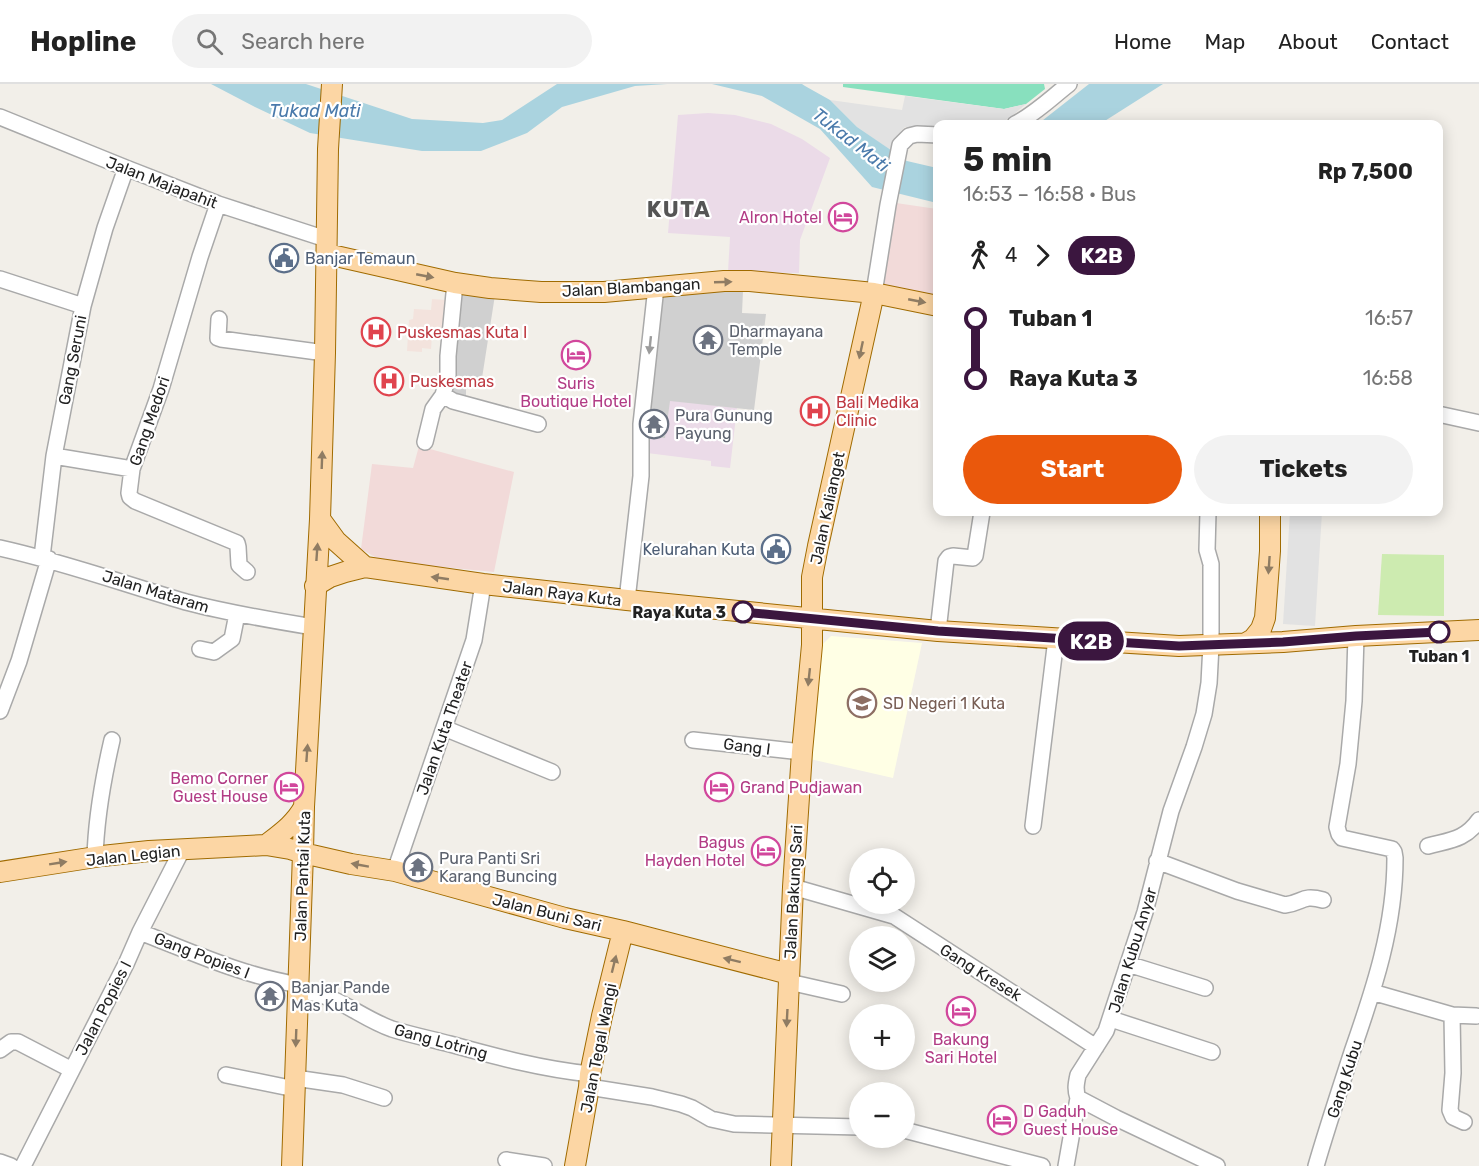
<!DOCTYPE html>
<meta charset="utf-8">
<style>
:root{--surface:#fff;--page:#f2f2f2;--text:#222;--muted:#767676;--line:#e0e0e0;--accent:#ea580c}
body{margin:0;font-family:Rubik,sans-serif;background:var(--page);color:var(--text);height:100vh;display:flex;flex-direction:column;font-size:22px;white-space:nowrap}
*{box-sizing:border-box;margin:0}
p{font-size:20px;color:var(--muted)}
.icon{flex:none;width:33px;height:33px;fill:none;stroke:currentColor;stroke-width:2;stroke-linecap:round;stroke-linejoin:round}
.map{position:relative;flex:1;overflow:hidden}
.sheet{position:absolute;left:933px;top:36px;width:510px;height:396px;display:flex;flex-direction:column;background:var(--surface);border-radius:12px;box-shadow:0 3px 15px #0003}
.sheet>*{flex:none}
.badge{padding:0 12px;border-radius:20px;font-size:21px;line-height:39px}
.fabs{position:absolute;left:849px;top:764px;display:grid;gap:12px}
.fabs a{display:grid;place-items:center;width:66px;height:66px;border-radius:50%;background:var(--surface);box-shadow:0 3px 15px #0003;font-size:30px}
.map>.badge{position:absolute;translate:-50% -50%;box-shadow:0 0 0 3px #fff}
.legs{display:flex;align-items:center;gap:9px;height:66px;padding:0 30px;font-size:20px}
.legs p{margin-inline-start:auto}
.summary{display:flex;align-items:center;justify-content:space-between;height:102px;padding:0 30px}
h1{font-size:33px;font-weight:700;line-height:45px}
.button{display:flex;gap:12px;margin-top:auto;padding:12px 30px}
.button a{flex:1;height:69px;border-radius:36px;background:var(--accent);color:#fff;font-size:24px;font-weight:700;line-height:69px;text-align:center}
.button a+a{background:var(--page);color:var(--text)}
ul{padding:0 30px;list-style:none}
li{display:flex;align-items:center;gap:21px;height:60px;font-size:22px}
li i{display:grid;place-items:center;width:9px;height:100%;margin:0 8px;background:currentColor}
li i::after{content:'';width:15px;height:15px;margin:-8px;border:4px solid;border-radius:50%;background:var(--surface)}
li p{margin-inline-start:auto}
li:first-child i{background:linear-gradient(#0000 50%,currentColor 0)}
li:last-child i{background:linear-gradient(currentColor 50%,#0000 0)}
header{display:flex;align-items:center;gap:36px;box-sizing:border-box;height:84px;padding:0 30px;background:var(--surface);border-bottom:2px solid var(--line)}
header strong{font-size:28px}
nav{display:flex;gap:33px;margin-inline-start:auto;font-size:21px}
.search{width:420px;height:54px;background:var(--page);display:flex;align-items:center;gap:15px;box-sizing:border-box;padding:0 21px;border-radius:33px;color:var(--muted);font-size:22px}
.map>svg:first-child{display:block}
.commercial{fill:#f2dad9}
.industrial{fill:#ebdbe8}
.education{fill:#ffffe5}
.religious{fill:#d0d0d0}
.military{fill:#f3e3dd}
.grass{fill:#cdebb0}
.pitch{fill:#88e0be}
.parking{fill:#e2e2e2}
.water{fill:#aad3df}
.lines{fill:none;stroke-linecap:round;stroke-linejoin:round}
.minor-casing{stroke:#a9a9a9;stroke-width:18}
.major-casing{stroke:#a06b00;stroke-width:22}
.minor{stroke:#fff;stroke-width:15}
.major{stroke:#fcd6a4;stroke-width:20}
.oneway{fill:#8f7c63}
.oneway2{fill:#9c9c9c}
.line-1-casing{stroke:#fff;stroke-width:14}
.line-1{stroke:#3b163f;stroke-width:9}
.stop-1-dot{fill:#fff;stroke:#3b163f;stroke-width:3}
.labels{text-anchor:middle;stroke-width:4.5;stroke-linejoin:round;paint-order:stroke}
.street-label{font-size:16px;fill:#222;stroke:#fff}
.hotel-label{font-size:16px;fill:#b23c85;stroke:#fff;text-anchor:end}
.service-label{font-size:16px;fill:#4e5e75;stroke:#fff;text-anchor:start}
.worship-label{font-size:16px;fill:#5b616d;stroke:#fff;text-anchor:start}
.health-label{font-size:16px;fill:#be3a42;stroke:#fff;text-anchor:start}
.stop-label{font-size:16px;font-weight:bold;fill:#222;stroke:#fff;text-anchor:end}
.education-label{font-size:16px;fill:#785e54;stroke:#fff;text-anchor:start}
.water-label{font-size:18px;font-style:italic;fill:#4a7aab;stroke:#fff}
.district-label{font-size:22px;font-weight:bold;letter-spacing:1.5px;fill:#555;stroke:#fff}
</style>
<header>
<strong>Hopline</strong>
<div class="search"><svg class="icon" aria-label="search" viewBox="0 0 24 24"><circle cx="10" cy="10" r="6"/><path d="M15 15l6 6"/></svg>Search here</div>
<nav><a>Home</a><a>Map</a><a>About</a><a>Contact</a></nav>
</header>
<div class="map">
<svg width="1479" height="1082" viewBox="0 0 1479 1082">
<rect width="100%" height="100%" fill="#f2efe9"/>
<path class="commercial" d="M896,119L937,125V213L881,202Z
M419,362L514,388L494,488L391,478L375,473L361,465L372,380L413,384Z"/>
<path class="industrial" d="M708,29L735,31L771,40L802,55L830,74L800,156L799,189L728,188L730,153L668,149L678,31Z
M669,316L737,324L730,384L711,382V377L647,369L641,352L664,354Z"/>
<path class="education" d="M831,552L922,559L893,694L810,675L820,563Z"/>
<path class="religious" d="M660,206L743,207L742,229L766,230L754,326L670,317L665,354L641,352Z
M458,207L495,211L482,294H475L474,304L466,303V314L450,310Z"/>
<path class="military" d="M432,215L446,216L444,251H432L431,265L422,264V268L407,267L409,236L413,235L414,225L431,226Z"/>
<path class="grass" d="M1382,470L1444,471V532L1378,531Z"/>
<path class="pitch" d="M843,0H1044L1045,5L1026,20L1004,25L843,3Z"/>
<path class="parking" d="M905,12L1004,25L1026,20L1012,32L1000,40H938L937,44L905,43L901,47L896,58L893,68L857,43L830,16L902,26Z
M1290,428H1322L1315,542L1283,540Z"/>
<path class="water" d="M211,0H306L412,35L483,39L502,36L557,0H667L635,2L562,23L527,49L481,67H422L310,49L255,23Z
M712,0H802L805,2L830,16L857,43L907,77L937,84V119L872,103L820,45L762,12Z
M1089,0H1163L1100,40H1038Z"/>
<g class="lines">
<g class="minor-casing">
<path id="minor" d="M0,33L126,84L218,120L326,155
M1015,40C1035,30 1051,14 1069,0
M218,120L200,173L161,305L132,385L129,409L130,413L135,417L237,459L238,463L239,481L247,488
M0,195L83,222
M455,199L448,272V291L443,311L453,317L538,340
M874,209L888,121L900,61L909,52L917,50L938,51
M219,235L218,254L221,255L325,269
M1438,330L1479,339
M425,358L433,325L443,311
M54,372L132,385
M1208,428L1207,466L1211,480V561L1209,599L1204,630L1194,663L1171,727L1145,828L1106,947L1078,991C1076,1000 1075,1006 1078,1014L1116,1034L1217,1082
M0,464C64,478 124,500 186,518C228,529 270,536 313,543
M42,473L54,372L83,222L105,144L126,84
M627,516L641,392V340L656,203
M938,547L946,477L949,473L953,472L973,474L975,472L982,428
M200,565L214,568L232,555L237,530
M0,627L19,577L49,475
M444,644L552,688
M693,656L802,668
M1033,742L1056,555
M1428,762C1450,756 1465,756 1479,736
M95,774C96,734 103,695 112,656
M1157,777L1237,807L1285,821C1303,819 1302,810 1323,816
M395,787L474,556L483,500
M793,803L894,832L1096,963
M140,848C194,869 241,891 299,901
M1128,880L1205,904
M789,898L842,910
M298,907C337,909 358,933 392,945C411,951 431,955 450,960C497,973 542,985 590,990
M1372,908L1452,931L1453,989L1450,1026L1453,1033L1464,1038
M1452,931L1476,932
M1111,935L1212,968
M0,966L11,958H18L72,986
M226,991L295,1005
M295,994L343,1001L384,1014
M589,1003L652,1013L681,1020L692,1024L711,1035L734,1040L860,1043
M904,1046L1042,1082
M506,1076L544,1082
M0,1078L11,1082
M23,1082L126,880L140,848L182,766
M1066,1082L1078,1014
M1316,1082C1327,1044 1340,1005 1352,968C1374,905 1395,842 1395,774L1394,768L1392,765L1342,754L1339,750L1337,743L1348,680L1354,617L1356,552"/>
</g>
<g class="major-casing">
<path id="major" d="M327,170L455,199L490,204L541,208H604L724,197H750L874,209L938,222
M320,435L336,457L365,483
M315,502L330,493L345,488L365,483L483,500L627,516L938,547L1179,562L1283,558L1356,552L1479,546
M1246,559L1253,555L1261,545L1265,534L1270,467V428
M266,761C280,750 295,740 304,723
M0,788L102,772L149,767L266,761L290,765L303,769L351,780L395,787L565,834L623,847L789,890
M292,1082L303,769L304,723L320,435L325,269L328,65L332,0
M575,1082L589,1003L590,990L602,932L623,847
M781,1082L793,803L802,668L812,561V493L818,462L874,209"/>
</g>
<use href="#minor" class="minor"/>
<use href="#major" class="major"/>
</g>
<defs><path id="oneway-solid" d="M-6-.8H1V-3.2L6.5 0L1 3.2V.8H-6Z" transform="scale(1.5)"/></defs>
<g class="oneway">
<use href="#oneway-solid" transform="translate(425 192) rotate(11)"/>
<use href="#oneway-solid" transform="translate(723 198) rotate(-2)"/>
<use href="#oneway-solid" transform="translate(917 217) rotate(11)"/>
<use href="#oneway-solid" transform="translate(861 266) rotate(102)"/>
<use href="#oneway-solid" transform="translate(322 376) rotate(-88)"/>
<use href="#oneway-solid" transform="translate(317 468) rotate(-86)"/>
<use href="#oneway-solid" transform="translate(1269 481) rotate(94)"/>
<use href="#oneway-solid" transform="translate(440 494) rotate(-172)"/>
<use href="#oneway-solid" transform="translate(809 593) rotate(96)"/>
<use href="#oneway-solid" transform="translate(307 669) rotate(-86)"/>
<use href="#oneway-solid" transform="translate(58 779) rotate(-9)"/>
<use href="#oneway-solid" transform="translate(360 781) rotate(-170)"/>
<use href="#oneway-solid" transform="translate(732 876) rotate(-166)"/>
<use href="#oneway-solid" transform="translate(614 880) rotate(-76)"/>
<use href="#oneway-solid" transform="translate(787 934) rotate(93)"/>
<use href="#oneway-solid" transform="translate(296 954) rotate(92)"/>
</g>
<use class="oneway2" href="#oneway-solid" transform="translate(650 261) rotate(96)"/>
<g class="lines">
<g class="line-1-casing">
<path id="line-1" d="M743,528L938,547L1179,562L1283,558L1356,552L1439,548"/>
</g>
<use href="#line-1" class="line-1"/>
</g>
<defs>
<g id="hotel-ring" transform="scale(1.5)"><circle r="9.5" fill="#fff" stroke="#d1479c" stroke-width="1.5"/><path d="M-6-4.5h1.5V1H6V5H4.5V3h-9V5H-6ZM-4 0a1.8 1.8 0 1 1 3.6 0ZM.5 0V-2.5h3Q6-2.5 6 0Z" fill="#d1479c"/></g>
<g id="civic-ring" transform="scale(1.5)"><circle r="9.5" fill="#fff" stroke="#5c6f8a" stroke-width="1.5"/><path d="M-.6-6.5H3V-4.5H.6V-3L4-1V1h2V6H-6V1h2V-1L-.6-3ZM-1.2 2.5V6h2.4V2.5Z" fill="#5c6f8a"/></g>
<g id="hospital-ring" transform="scale(1.5)"><circle r="9.5" fill="#fff" stroke="#e0444e" stroke-width="1.5"/><path d="M-5-5h3v3.5h4V-5h3V5h-3V1.5h-4V5h-3Z" fill="#e0444e"/></g>
<g id="temple-ring" transform="scale(1.5)"><circle r="9.5" fill="#fff" stroke="#6b7280" stroke-width="1.5"/><path d="M0-6L5-2H3V0L6.5 2.5H4V6H1.5V3h-3V6H-4V2.5H-6.5L-3 0V-2H-5Z" fill="#6b7280"/></g>
<g id="school-ring" transform="scale(1.5)"><circle r="9.5" fill="#fff" stroke="#8d6e63" stroke-width="1.5"/><path d="M0-5L7-2L0 1L-7-2ZM-4 1L0 2.5L4 1V4Q0 6-4 4Z" fill="#8d6e63"/></g>
</defs>
<g fill-rule="evenodd">
<use href="#hotel-ring" x="843" y="133"/>
<use href="#civic-ring" x="284" y="174"/>
<use href="#hospital-ring" x="376" y="248"/>
<use href="#temple-ring" x="708" y="256"/>
<use href="#hotel-ring" x="576" y="271"/>
<use href="#hospital-ring" x="389" y="297"/>
<use href="#hospital-ring" x="815" y="327"/>
<use href="#temple-ring" x="654" y="340"/>
<use href="#civic-ring" x="776" y="465"/>
<use href="#school-ring" x="862" y="619"/>
<use href="#hotel-ring" x="289" y="703"/>
<use href="#hotel-ring" x="719" y="703"/>
<use href="#hotel-ring" x="766" y="767"/>
<use href="#temple-ring" x="418" y="783"/>
<use href="#temple-ring" x="270" y="912"/>
<use href="#hotel-ring" x="961" y="927"/>
<use href="#hotel-ring" x="1002" y="1036"/>
</g>
<g class="stop-1-dot">
<circle cx="743" cy="528" r="10"/>
<circle cx="1439" cy="548" r="10"/>
</g>
<g class="labels">
<g class="street-label">
<text transform="translate(162 98) rotate(21)" y="6">Jalan Majapahit</text>
<text transform="translate(631 203) rotate(-3)" y="6">Jalan Blambangan</text>
<text transform="translate(72 276) rotate(-79)" y="6">Gang Seruni</text>
<text transform="translate(149 337) rotate(-71)" y="6">Gang Medori</text>
<text transform="translate(827 424) rotate(-78)" y="6">Jalan Kalianget</text>
<text transform="translate(156 507) rotate(17)" y="6">Jalan Mataram</text>
<text transform="translate(562 509) rotate(7)" y="6">Jalan Raya Kuta</text>
<text transform="translate(444 644) rotate(-71)" y="6">Jalan Kuta Theater</text>
<text transform="translate(747 662) rotate(7)" y="6">Gang I</text>
<text transform="translate(133 771) rotate(-6)" y="6">Jalan Legian</text>
<text transform="translate(302 792) rotate(-88)" y="6">Jalan Pantai Kuta</text>
<text transform="translate(793 808) rotate(-87)" y="6">Jalan Bakung Sari</text>
<text transform="translate(547 828) rotate(14)" y="6">Jalan Buni Sari</text>
<text transform="translate(1132 866) rotate(-73)" y="6">Jalan Kubu Anyar</text>
<text transform="translate(202 871) rotate(21)" y="6">Gang Popies I</text>
<text transform="translate(981 888) rotate(32)" y="6">Gang Kresek</text>
<text transform="translate(103 924) rotate(-63)" y="6">Jalan Popies I</text>
<text transform="translate(441 957) rotate(15)" y="6">Gang Lotring</text>
<text transform="translate(598 964) rotate(-79)" y="6">Jalan Tegal Wangi</text>
<text transform="translate(1344 995) rotate(-72)" y="6">Gang Kubu</text>
</g>
<g class="hotel-label">
<text x="822" y="139">Alron Hotel</text>
<text x="576" y="305" text-anchor="middle">Suris<tspan x="576" dy="18">Boutique Hotel</tspan></text>
<text x="268" y="700">Bemo Corner<tspan x="268" dy="18">Guest House</tspan></text>
<text x="740" y="709" text-anchor="start">Grand Pudjawan</text>
<text x="745" y="764">Bagus<tspan x="745" dy="18">Hayden Hotel</tspan></text>
<text x="961" y="961" text-anchor="middle">Bakung<tspan x="961" dy="18">Sari Hotel</tspan></text>
<text x="1023" y="1033" text-anchor="start">D Gaduh<tspan x="1023" dy="18">Guest House</tspan></text>
</g>
<g class="service-label">
<text x="305" y="180">Banjar Temaun</text>
<text x="755" y="471" text-anchor="end">Kelurahan Kuta</text>
</g>
<g class="worship-label">
<text x="729" y="253">Dharmayana<tspan x="729" dy="18">Temple</tspan></text>
<text x="675" y="337">Pura Gunung<tspan x="675" dy="18">Payung</tspan></text>
<text x="439" y="780">Pura Panti Sri<tspan x="439" dy="18">Karang Buncing</tspan></text>
<text x="291" y="909">Banjar Pande<tspan x="291" dy="18">Mas Kuta</tspan></text>
</g>
<g class="health-label">
<text x="397" y="254">Puskesmas Kuta I</text>
<text x="410" y="303">Puskesmas</text>
<text x="836" y="324">Bali Medika<tspan x="836" dy="18">Clinic</tspan></text>
</g>
<g class="stop-label">
<text x="726" y="534">Raya Kuta 3</text>
<text x="1439" y="578" text-anchor="middle">Tuban 1</text>
</g>
<g class="education-label">
<text x="883" y="625">SD Negeri 1 Kuta</text>
</g>
<g class="water-label">
<text x="315" y="33">Tukad Mati</text>
<text transform="translate(851 56) rotate(38)" y="6">Tukad Mati</text>
</g>
<g class="district-label">
<text x="679" y="133">KUTA</text>
</g>
</g>
</svg>
<div class="fabs">
<a><svg class="icon" aria-label="locate" viewBox="0 0 24 24"><circle cx="12" cy="12" r="6"/><path d="M12 2v4M12 18v4M2 12h4M18 12h4"/></svg></a>
<a><svg class="icon" aria-label="layers" viewBox="0 0 24 24"><path d="M12 4l9 5-9 5-9-5zM3 14l9 5 9-5"/></svg></a>
<a>+</a>
<a>−</a>
</div>
<b class="badge" style="left:1091px;top:557px;background:#3b163f;color:#fff">K2B</b>
<section class="sheet">
<div class="summary"><div><h1>5 min</h1><p>16:53 – 16:58 · Bus</p></div><b>Rp 7,500</b></div>
<div class="legs"><svg class="icon" aria-label="walk" viewBox="0 0 24 24"><circle cx="13" cy="4" r="2"/><path d="M13 8l-2 6 4 7M11 14l-3 7M7 12l3-4h3l4 4"/></svg>4<svg class="icon" aria-label="forward" viewBox="0 0 24 24"><path d="M9 5l7 7-7 7"/></svg><b class="badge" style="background:#3b163f;color:#fff">K2B</b></div>
<ul>
<li><i style="color:#3b163f"></i><b>Tuban 1</b><p>16:57</p></li>
<li><i style="color:#3b163f"></i><b>Raya Kuta 3</b><p>16:58</p></li>
</ul>
<div class="button"><a>Start</a><a>Tickets</a></div>
</section>
</div>
